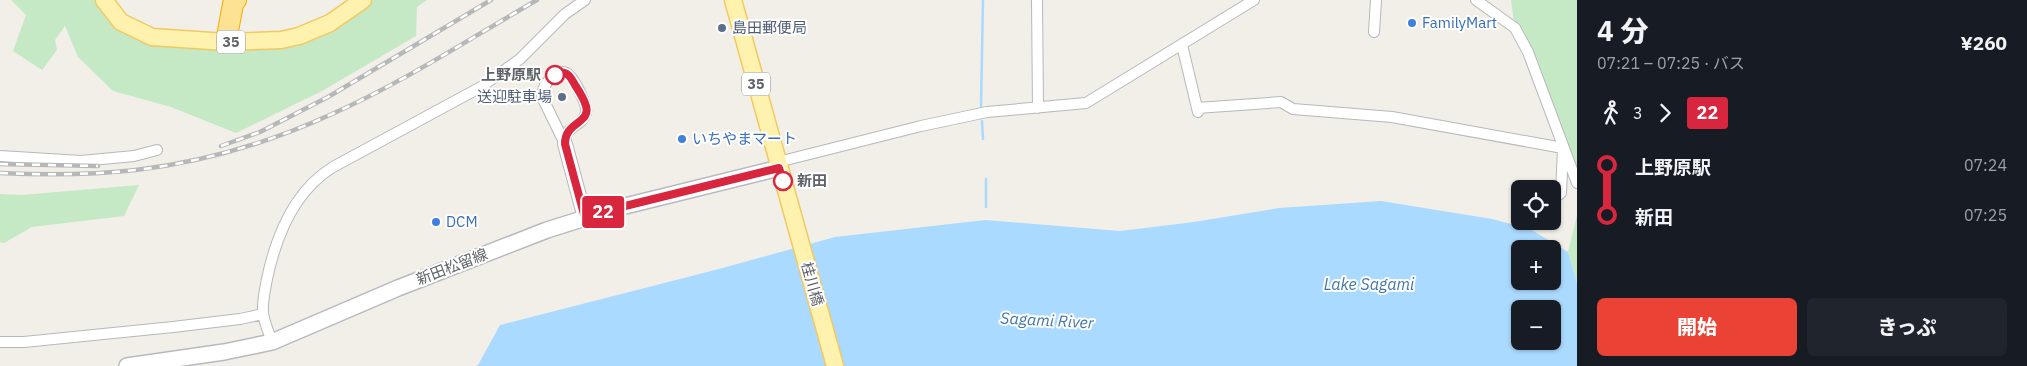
<!DOCTYPE html>
<html lang="ja">
<meta charset="utf-8">
<style>
:root{--surface:#171b24;--page:#20242c;--text:#f1f3f6;--muted:#9ea1a6;--accent:#ea4335}
body{margin:0;font-family:"IBM Plex Sans","Noto Sans JP",sans-serif;background:var(--page);color:var(--text);height:100vh;display:flex;flex-direction:column;font-size:19px;white-space:nowrap}
*{box-sizing:border-box;margin:0}
p{font-size:16px;color:var(--muted)}
.icon{flex:none;width:28px;height:28px;fill:none;stroke:currentColor;stroke-width:2;stroke-linecap:round;stroke-linejoin:round}
.map{position:relative;flex:1;overflow:hidden}
.sheet{display:flex;flex-direction:column;background:var(--surface);width:450px}
.sheet>*{flex:none}
.badge{padding:0 10px;border-radius:4px;font-size:18px;line-height:32px}
.tools{position:absolute;left:1511px;top:180px;display:grid;gap:10px}
.tools a{display:grid;place-items:center;width:50px;height:50px;border-radius:8px;background:var(--surface);box-shadow:0 1px 4px #0004;font-size:25px}
.map>.badge{position:absolute;translate:-50% -50%;box-shadow:0 0 0 2px #fff}
.legs{display:flex;align-items:center;gap:8px;height:55px;padding:0 20px;font-size:16px}
.legs p{margin-inline-start:auto}
.head{display:flex;align-items:center;justify-content:space-between;height:85px;padding:0 20px}
h1{font-size:28px;font-weight:800;line-height:38px}
.primary-button{display:flex;gap:10px;margin-top:auto;padding:10px 20px}
.primary-button a{flex:1;height:58px;border-radius:8px;background:var(--accent);color:#fff;font-size:20px;font-weight:800;line-height:58px;text-align:center}
.primary-button a+a{background:var(--page);color:var(--text)}
ul{padding:0 20px;list-style:none}
li{display:flex;align-items:center;gap:18px;height:50px;font-size:19px}
li i{display:grid;place-items:center;width:8px;height:100%;margin:0 6px;background:currentColor}
li i::after{content:'';width:12px;height:12px;margin:-6px;border:4px solid;border-radius:50%;background:var(--surface)}
li p{margin-inline-start:auto}
li:first-child i{background:linear-gradient(#0000 50%,currentColor 0)}
li:last-child i{background:linear-gradient(currentColor 50%,#0000 0)}
main{display:flex;flex:1;min-height:0}
.map>svg:first-child{display:block}
.green{fill:#c5e8c5}
.water{fill:#aadaff;fill-rule:evenodd}
.lines{fill:none;stroke-linecap:round;stroke-linejoin:round}
.stream{stroke:#aadaff;stroke-width:2.5}
.minor-casing{stroke:#b5b8bc;stroke-width:12}
.tertiary-casing{stroke:#b5b8bc;stroke-width:16}
.secondary-casing{stroke:#b6babf;stroke-width:18}
.primary-casing{stroke:#f2c960;stroke-width:19}
.motorway-casing{stroke:#f9ab00;stroke-width:22}
.minor{stroke:#fff;stroke-width:10}
.tertiary{stroke:#fff;stroke-width:14}
.secondary{stroke:#fff;stroke-width:15}
.primary{stroke:#fff2af;stroke-width:16}
.motorway{stroke:#fde293;stroke-width:20}
.rail-casing{stroke:#b6b7b8;stroke-width:4.5}
.rail{stroke:#fff;stroke-width:2.5;stroke-dasharray:8;stroke-linecap:butt}
.line-1-casing{stroke:#fff;stroke-width:11}
.line-1{stroke:#d7263d;stroke-width:8}
.shop-dot{fill:#3f7fe0;stroke:#fff;stroke-width:2}
.service-dot{fill:#5c6f8a;stroke:#fff;stroke-width:2}
.stop-1-dot{fill:#fff;stroke:#d7263d;stroke-width:2.5}
.labels{text-anchor:middle;stroke-width:4;stroke-linejoin:round;paint-order:stroke}
.shield{fill:#fff;stroke:#8f9295;stroke-width:1}
.shield-label{font-size:14px;font-weight:bold;fill:#5f6368}
.shop-label{font-size:15px;fill:#366cbe;stroke:#fff;text-anchor:start}
.service-label{font-size:15px;fill:#4e5e75;stroke:#fff;text-anchor:start}
.stop-label{font-size:15px;font-weight:bold;fill:#5f6368;stroke:#fff;text-anchor:end}
.street-label{font-size:15px;fill:#5f6368;stroke:#fff}
.water-label{font-size:16px;font-style:italic;fill:#4174aa;stroke:#fff}
</style>
<main>
<div class="map">
<svg width="1577" height="366" viewBox="0 0 1577 366">
<rect width="100%" height="100%" fill="#f1efe8"/>
<path class="green" d="M11,0H104L131,28L281,40L363,0H427L417,7L416,36L322,91L236,133L171,107L113,91L78,57L65,26L55,40L57,50L42,70L13,51L26,15Z
M1511,0H1577V183L1515,28Z
M139,185L124,216L32,227L4,243L0,242V194L22,195Z
M1577,215V283L1568,252Z"/>
<path class="water" d="M1381,201L1492,219L1530,229L1568,252L1577,283V366H476L478,365L500,325L719,269L835,237L986,220L1120,231L1194,222L1279,208ZM1520,249H1552V281H1520ZM1520,309H1552V341H1520Z"/>
<g class="lines">
<path class="stream" d="M981,107L983,0
M982,121L983,139
M986,179V207"/>
<g class="minor-casing">
<path id="minor" d="M1037,0L1038,108
M1476,0L1515,28L1528,52L1577,183
M1374,32L1376,0
M1182,45L1198,112
M558,72C562,72 566,71 569,75C575,80 588,106 586,113C581,129 565,123 565,144L542,97C542,85 550,79 558,72Z
M1197,108L1281,102L1293,109L1392,117L1563,148L1561,193L1552,200
M0,156L81,161L134,156L157,150
M778,162L921,126L987,112L1086,103L1254,0
M0,342H24L173,327L240,319L263,314
M272,342C269,333 264,322 263,313C262,302 265,290 267,279C276,236 294,191 333,167L481,87L520,59L565,14L585,0"/>
</g>
<g class="tertiary-casing">
<path id="tertiary" d="M565,144L585,218"/>
</g>
<g class="secondary-casing">
<path id="secondary" d="M127,366L224,352L272,342L398,288L547,230L617,208L779,168"/>
</g>
<g class="primary-casing">
<path id="primary" d="M104,0L121,22L152,37L226,42L281,40L299,36L330,23L363,0
M733,0L835,366"/>
</g>
<g class="motorway-casing">
<path id="motorway" d="M226,42L233,4L236,0"/>
</g>
<use href="#minor" class="minor"/>
<use href="#tertiary" class="tertiary"/>
<use href="#secondary" class="secondary"/>
<use href="#primary" class="primary"/>
<use href="#motorway" class="motorway"/>
<g class="rail-casing">
<path id="rail" d="M221,146L260,132L328,97L491,0
M0,164L98,166
M0,173C45,175 91,175 136,170C203,162 271,142 332,114C404,82 469,39 537,0"/>
</g>
<use href="#rail" class="rail"/>
</g>
<g class="lines">
<g class="line-1-casing">
<path id="line-1" d="M555,75L558,72C568,72 570,76 575,85C579,91 584,99 586,106C591,124 565,121 565,144L585,218L617,208L779,168L783,181"/>
</g>
<use href="#line-1" class="line-1"/>
</g>
<g class="shop-dot">
<circle cx="1412" cy="23" r="5"/>
<circle cx="682" cy="139" r="5"/>
<circle cx="436" cy="222" r="5"/>
</g>
<g class="service-dot">
<circle cx="722" cy="28" r="5"/>
<circle cx="562" cy="97" r="5"/>
</g>
<g class="stop-1-dot">
<circle cx="555" cy="75" r="9"/>
<circle cx="783" cy="181" r="9"/>
</g>
<g class="labels">
<g class="shield">
<rect x="217" y="30.5" width="28" height="23" rx="4"/>
<rect x="742" y="72.5" width="28" height="23" rx="4"/>
</g>
<g class="shield-label">
<text x="231" y="47">35</text>
<text x="756" y="89">35</text>
</g>
<g class="shop-label">
<text x="1422" y="28">FamilyMart</text>
<text x="692" y="144">いちやまマート</text>
<text x="446" y="227">DCM</text>
</g>
<g class="service-label">
<text x="732" y="33">島田郵便局</text>
<text x="552" y="102" text-anchor="end">送迎駐車場</text>
</g>
<g class="stop-label">
<text x="541" y="80">上野原駅</text>
<text x="797" y="186" text-anchor="start">新田</text>
</g>
<g class="street-label">
<text transform="translate(452 267) rotate(-21)" y="5">新田松留線</text>
<text transform="translate(812 284) rotate(74)" y="5">桂川橋</text>
</g>
<g class="water-label">
<text x="1369" y="290">Lake Sagami</text>
<text transform="translate(1047 320) rotate(3)" y="6">Sagami River</text>
</g>
</g>
</svg>
<div class="tools">
<a><svg class="icon" aria-label="locate" viewBox="0 0 24 24"><circle cx="12" cy="12" r="6"/><path d="M12 2v4M12 18v4M2 12h4M18 12h4"/></svg></a>
<a>+</a>
<a>−</a>
</div>
<b class="badge" style="left:603px;top:212px;background:#d7263d;color:#fff">22</b>
</div>
<section class="sheet">
<div class="head"><div><h1>4 分</h1><p>07:21 – 07:25 · バス</p></div><b>¥260</b></div>
<div class="legs"><svg class="icon" aria-label="walk" viewBox="0 0 24 24"><circle cx="13" cy="4" r="2"/><path d="M13 8l-2 6 4 7M11 14l-3 7M7 12l3-4h3l4 4"/></svg>3<svg class="icon" aria-label="forward" viewBox="0 0 24 24"><path d="M9 5l7 7-7 7"/></svg><b class="badge" style="background:#d7263d;color:#fff">22</b></div>
<ul>
<li><i style="color:#d7263d"></i><b>上野原駅</b><p>07:24</p></li>
<li><i style="color:#d7263d"></i><b>新田</b><p>07:25</p></li>
</ul>
<div class="primary-button"><a>開始</a><a>きっぷ</a></div>
</section>
</main>
